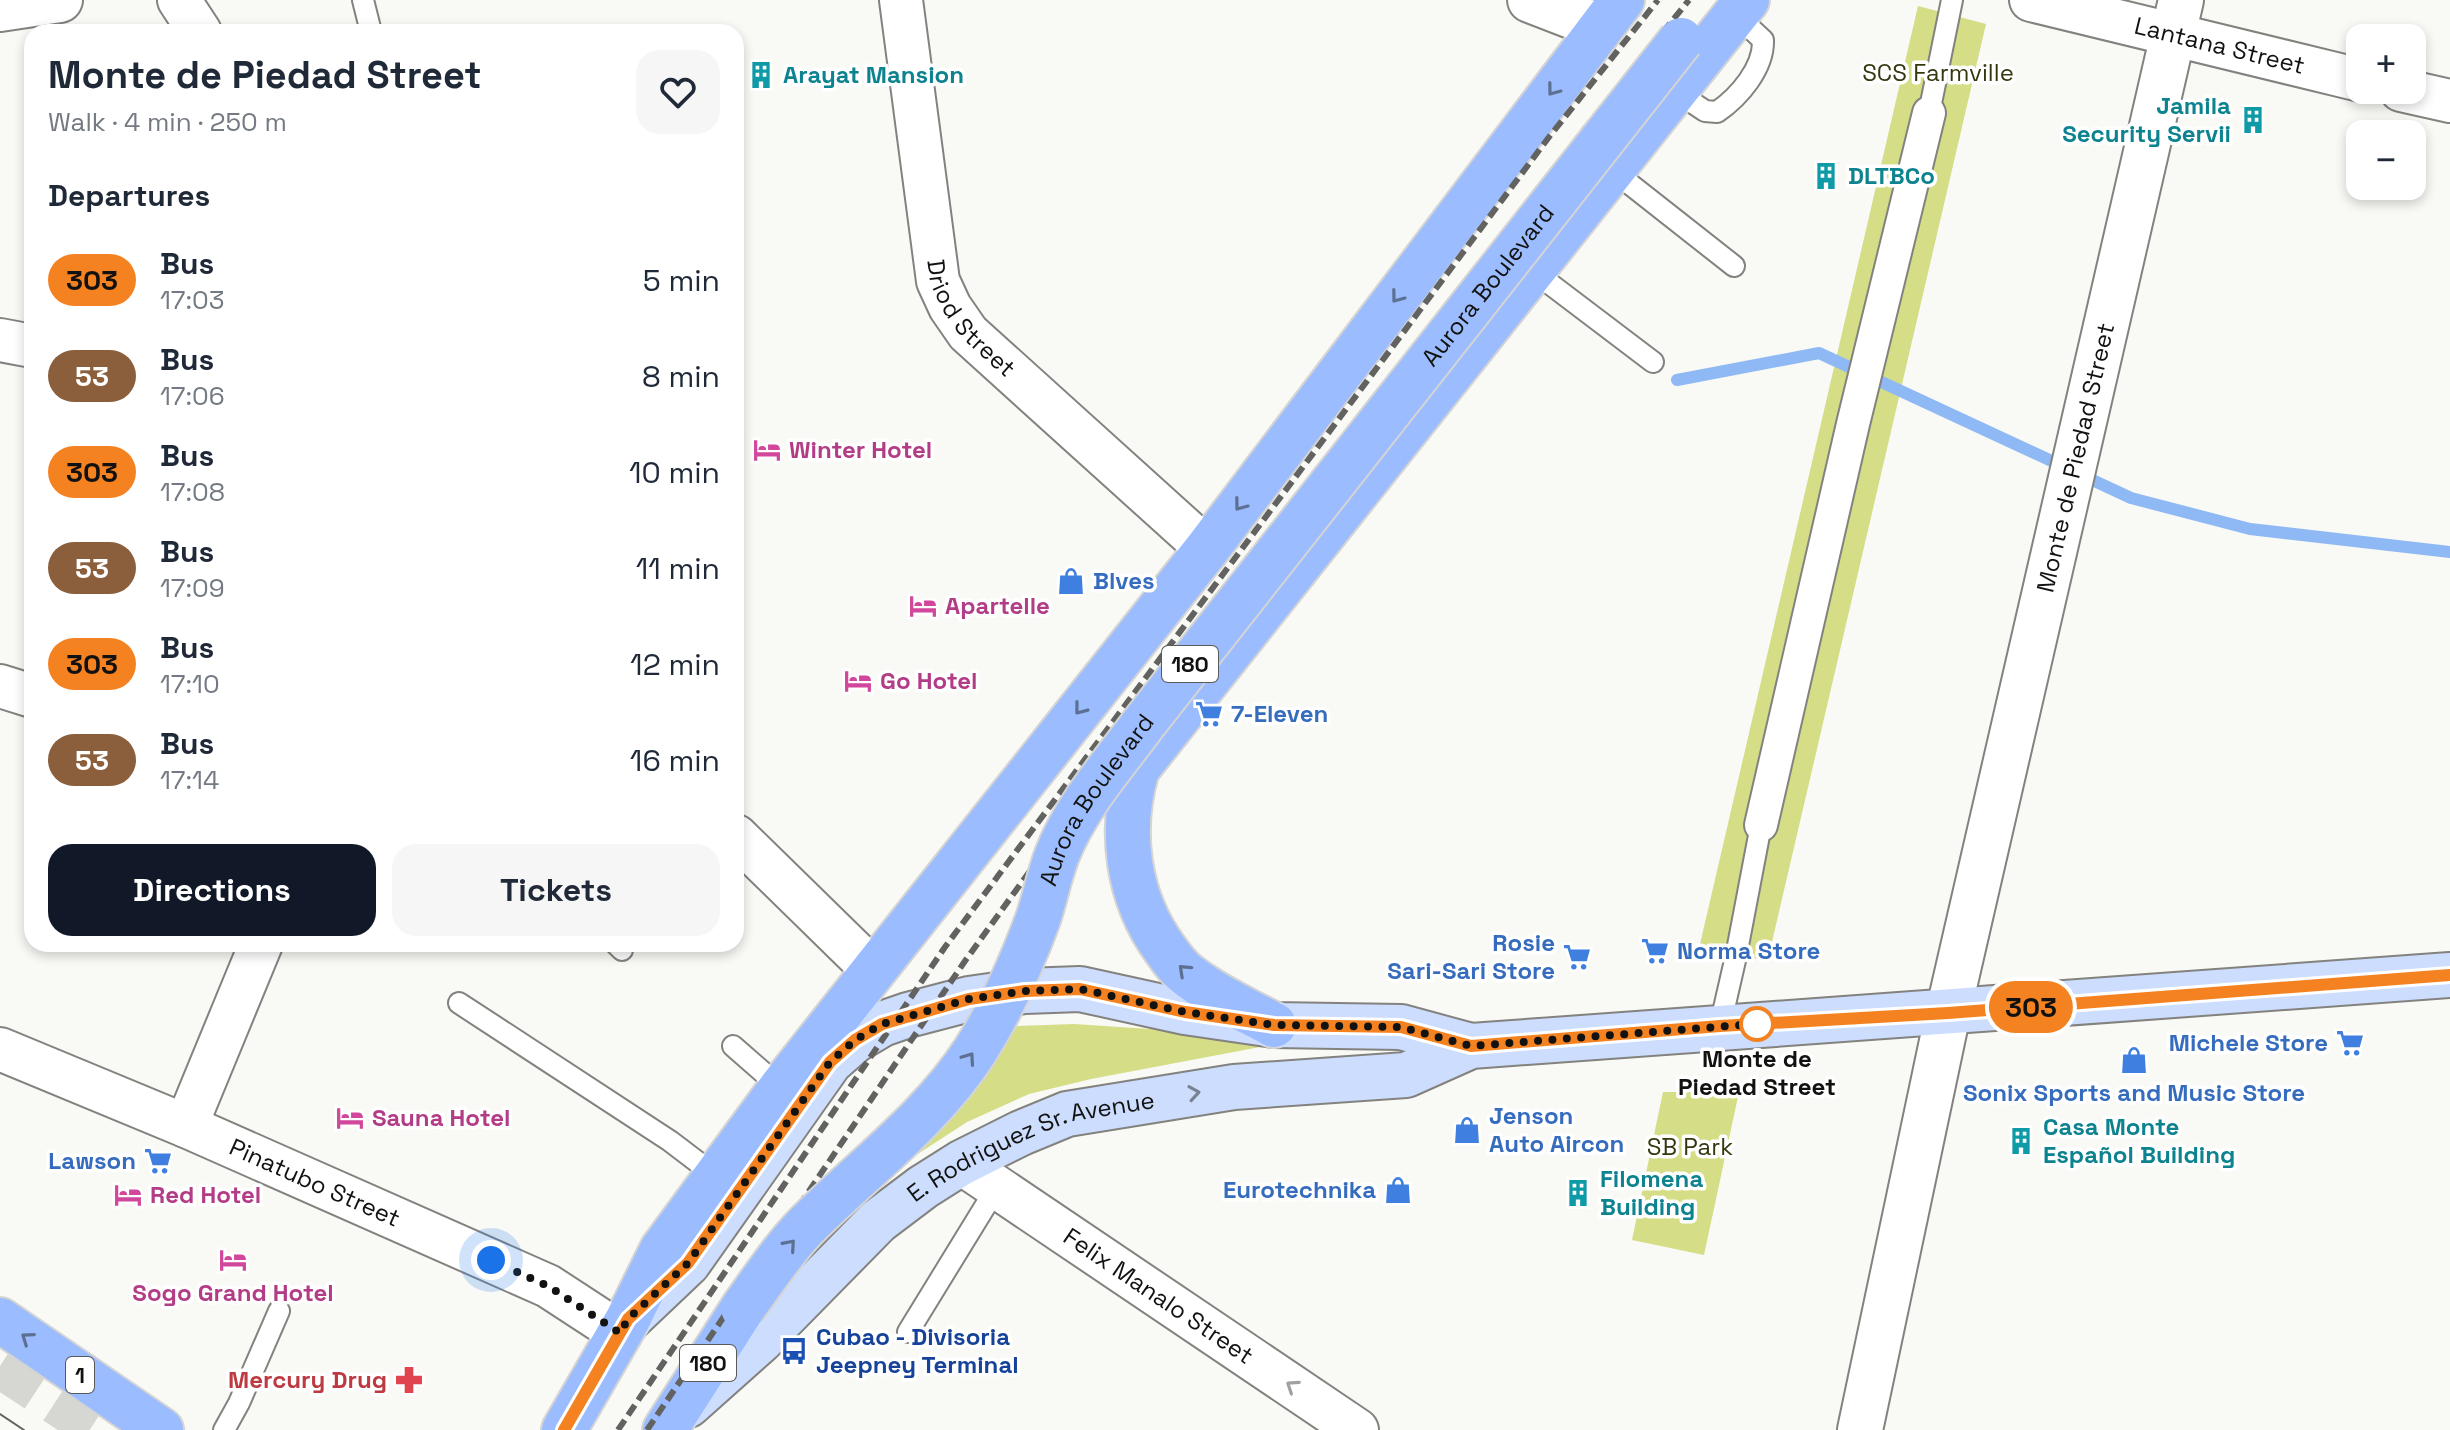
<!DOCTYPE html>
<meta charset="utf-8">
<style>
:root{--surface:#fff;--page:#f6f6f7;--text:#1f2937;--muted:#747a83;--accent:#111827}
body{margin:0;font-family:"Space Grotesk",sans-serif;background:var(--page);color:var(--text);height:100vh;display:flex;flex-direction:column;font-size:30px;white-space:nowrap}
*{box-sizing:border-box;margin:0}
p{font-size:26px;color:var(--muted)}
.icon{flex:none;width:44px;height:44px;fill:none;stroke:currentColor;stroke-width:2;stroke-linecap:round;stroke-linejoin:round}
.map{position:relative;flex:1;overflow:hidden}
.drawer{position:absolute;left:24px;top:24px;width:720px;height:928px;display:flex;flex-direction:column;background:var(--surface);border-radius:24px;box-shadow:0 4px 12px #0003}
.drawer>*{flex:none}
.badge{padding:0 16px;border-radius:26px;font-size:28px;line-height:52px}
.tools{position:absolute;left:2346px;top:24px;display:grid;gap:16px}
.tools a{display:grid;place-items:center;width:80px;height:80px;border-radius:16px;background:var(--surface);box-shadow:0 4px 12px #0003;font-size:40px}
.you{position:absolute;width:40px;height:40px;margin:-20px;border:6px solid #fff;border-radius:50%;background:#1a73e8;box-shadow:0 0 0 12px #1a73e833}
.map>.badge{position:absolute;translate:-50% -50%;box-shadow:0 0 0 4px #fff}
h2{padding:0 24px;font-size:30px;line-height:72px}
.round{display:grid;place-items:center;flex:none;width:84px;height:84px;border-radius:24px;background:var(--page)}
.head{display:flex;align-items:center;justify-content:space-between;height:136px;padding:0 24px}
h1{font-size:38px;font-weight:700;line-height:60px}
.action{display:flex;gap:16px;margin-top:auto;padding:16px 24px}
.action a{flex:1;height:92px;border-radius:24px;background:var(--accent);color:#fff;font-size:32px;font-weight:700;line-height:92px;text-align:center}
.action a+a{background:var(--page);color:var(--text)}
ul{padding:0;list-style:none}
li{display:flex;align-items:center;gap:24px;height:96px;padding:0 24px}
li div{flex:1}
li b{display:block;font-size:30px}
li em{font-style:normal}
li .badge{min-width:88px;font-weight:700;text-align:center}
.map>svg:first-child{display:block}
.green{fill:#d5dd86}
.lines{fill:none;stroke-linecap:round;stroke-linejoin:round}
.stream{stroke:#8fb9f5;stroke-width:12}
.trunk-tunnel{stroke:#d6d6d3;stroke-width:44;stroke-dasharray:44 22;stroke-linecap:butt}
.service-casing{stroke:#83827f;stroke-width:24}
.pedestrian-casing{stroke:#83827f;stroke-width:36}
.minor-casing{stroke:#83827f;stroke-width:46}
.tertiary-casing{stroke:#83827f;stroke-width:48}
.secondary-casing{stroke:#83827f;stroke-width:48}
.primary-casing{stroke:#d4d4d4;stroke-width:48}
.service{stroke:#fff;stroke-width:20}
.pedestrian{stroke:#fff;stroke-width:32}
.minor{stroke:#fff;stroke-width:42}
.tertiary{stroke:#fff;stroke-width:44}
.secondary{stroke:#cdddfe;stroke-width:44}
.primary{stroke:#9bbcfe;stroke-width:44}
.tram{stroke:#626260;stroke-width:2}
.rail{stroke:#626260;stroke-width:6;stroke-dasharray:12 6;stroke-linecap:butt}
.primary-bridge-casing{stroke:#d4d4d4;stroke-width:48;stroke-linecap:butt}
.primary-bridge{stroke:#9bbcfe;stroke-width:44}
.oneway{stroke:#5d7093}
.oneway2{stroke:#798293}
.oneway3{stroke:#a0a0a0}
.line-casing{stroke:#fff;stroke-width:18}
.line{stroke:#f58220;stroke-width:12}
.walk{stroke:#121211;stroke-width:8;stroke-dasharray:0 14.4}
.stop-dot{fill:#fff;stroke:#f58220;stroke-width:4}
.labels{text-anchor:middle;stroke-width:7;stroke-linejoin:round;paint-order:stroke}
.shield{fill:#fff;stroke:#595958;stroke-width:2}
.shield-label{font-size:22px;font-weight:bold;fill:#121211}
.street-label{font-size:24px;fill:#121211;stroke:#fff}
.park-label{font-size:24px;fill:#35380f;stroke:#fff}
.culture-label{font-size:24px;font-weight:bold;fill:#0d838f;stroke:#fff;text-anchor:start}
.hotel-label{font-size:24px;font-weight:bold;fill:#b23c85;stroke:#fff;text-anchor:start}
.shop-label{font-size:24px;font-weight:bold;fill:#366cbe;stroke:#fff;text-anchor:start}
.stop-label{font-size:24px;font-weight:bold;fill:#121211;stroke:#fff}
.transit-label{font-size:24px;font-weight:bold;fill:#164399;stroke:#fff;text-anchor:start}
.health-label{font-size:24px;font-weight:bold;fill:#be3a42;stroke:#fff;text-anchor:end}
</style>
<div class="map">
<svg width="2450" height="1430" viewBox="0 0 2450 1430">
<rect width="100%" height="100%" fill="#f9f9f5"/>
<path class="green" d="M1918,6L1986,24L1768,959L1697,957Z
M1074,1024L1303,1039L1091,1079L1029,1094L967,1122L907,1161L975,1085L1017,1026Z
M1663,1092H1739L1704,1255L1632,1240Z"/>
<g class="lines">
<path class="stream" d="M1677,380L1819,353L2131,498L2250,529L2450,552"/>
<path class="trunk-tunnel" d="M0,1366L98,1430"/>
<g class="service-casing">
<path id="service" d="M363,0L371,32
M1675,91L1705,111L1717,112C1739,97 1764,68 1763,40L1736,15
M1929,113L1952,0
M1612,170L1734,266
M1533,271L1653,362
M616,944L622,950
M459,1003L670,1141L716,1176
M1720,1026L1736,956L1761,825
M733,1046L781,1088
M908,1332L997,1187
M224,1430L239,1403L279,1311"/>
</g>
<g class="pedestrian-casing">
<path id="pedestrian" d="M1761,825L1853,424L1929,113"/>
</g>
<g class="minor-casing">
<g id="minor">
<path d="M179,0L200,32"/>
<path id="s1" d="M901,0L938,281L950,307L968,333L1207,549"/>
<path id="s2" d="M2031,0L2360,80"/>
<path d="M2401,90L2450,101"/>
<path d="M0,340L32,346"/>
<path d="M0,686L32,696"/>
<path d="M736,836L873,970"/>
<path id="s3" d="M0,1049L186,1126L548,1286L620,1333"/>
<path d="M186,1126L261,944"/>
<path id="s4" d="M961,1163L1357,1430"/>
</g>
</g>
<g class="tertiary-casing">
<g id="tertiary">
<path d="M1530,0L1600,27"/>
<path d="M0,9L60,0"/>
<path id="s5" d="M1860,1430L1948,1013L2181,0"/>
</g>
</g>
<g class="secondary-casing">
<g id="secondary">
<path d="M630,1318L688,1263L830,1062L855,1040L882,1024L908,1015L969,999L1025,991L1080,989L1185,1012L1274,1025L1401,1027L1471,1046"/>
<path id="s6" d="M688,1405L761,1340L878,1221L923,1187L961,1163L1021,1133L1067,1114L1234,1087L1406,1075L1471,1046L2450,975"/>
</g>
</g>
<g class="primary-casing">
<path id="primary" d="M1274,1025C1246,1010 1215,996 1189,976C1179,969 1172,959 1165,949C1127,897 1119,830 1137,769L1747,0
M0,1320L161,1430
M564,1430L628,1319L662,1250L781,1088L1207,549L1622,0
M665,1430L743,1308"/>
</g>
<use href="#service" class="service"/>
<use href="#pedestrian" class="pedestrian"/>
<use href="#minor" class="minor"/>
<use href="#tertiary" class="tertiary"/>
<use href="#secondary" class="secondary"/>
<use href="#primary" class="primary"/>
<path class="tram" d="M0,1414L24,1430"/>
<path class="rail" d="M618,1430L945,947L1549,137L1658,0
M647,1430L965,961L1182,660L1583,131L1689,0"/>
<g class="primary-bridge-casing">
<g id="primary-bridge">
<path id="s7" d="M743,1308C763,1280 782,1251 806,1226C863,1169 931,1119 975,1051C1001,1010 1021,965 1038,919C1045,898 1049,876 1057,855C1076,806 1113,765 1144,723L1681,40"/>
</g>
</g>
<use href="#primary-bridge" class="primary-bridge"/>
</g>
<defs><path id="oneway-chevron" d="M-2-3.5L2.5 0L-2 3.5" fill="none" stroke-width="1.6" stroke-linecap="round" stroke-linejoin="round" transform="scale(2)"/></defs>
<g class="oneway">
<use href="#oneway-chevron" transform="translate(1553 90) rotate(127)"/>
<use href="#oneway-chevron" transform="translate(1397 297) rotate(127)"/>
<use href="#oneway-chevron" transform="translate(1240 505) rotate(127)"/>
<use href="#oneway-chevron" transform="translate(1080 709) rotate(128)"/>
<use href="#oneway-chevron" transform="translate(1184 970) rotate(-137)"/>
<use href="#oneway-chevron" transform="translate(969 1058) rotate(-55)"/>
<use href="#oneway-chevron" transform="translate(790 1245) rotate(-49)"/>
<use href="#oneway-chevron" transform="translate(27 1338) rotate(-145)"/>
</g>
<use class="oneway2" href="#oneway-chevron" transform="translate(1194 1093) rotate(-9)"/>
<use class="oneway3" href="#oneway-chevron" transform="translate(1292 1386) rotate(-146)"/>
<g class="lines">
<g class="line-casing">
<path id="line" d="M564,1430L628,1319L688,1263L830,1062L855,1040L882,1024L969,999L1025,991L1080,989L1185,1012L1274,1025L1401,1027L1471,1046L1720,1026L1948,1013L2450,975"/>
</g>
<use href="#line" class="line"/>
<path class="walk" d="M491,1260L548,1286L620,1333L628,1319L688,1263L830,1062L855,1040L882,1024L969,999L1025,991L1080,989L1185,1012L1274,1025L1401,1027L1471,1046L1768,1023L1757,1024"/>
</g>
<defs>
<g id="building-bare" transform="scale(2.16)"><path d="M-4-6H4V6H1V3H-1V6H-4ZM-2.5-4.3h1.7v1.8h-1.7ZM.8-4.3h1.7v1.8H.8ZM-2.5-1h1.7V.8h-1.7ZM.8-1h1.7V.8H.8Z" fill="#0f9aa8" stroke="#fff" stroke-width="2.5" paint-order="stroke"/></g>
<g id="hotel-bare" transform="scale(2.16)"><path d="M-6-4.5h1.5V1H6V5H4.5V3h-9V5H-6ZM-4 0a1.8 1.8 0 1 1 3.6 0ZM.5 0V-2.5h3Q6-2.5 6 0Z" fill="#d1479c" stroke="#fff" stroke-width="2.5" paint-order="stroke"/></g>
<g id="shop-bare" transform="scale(2.16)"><path d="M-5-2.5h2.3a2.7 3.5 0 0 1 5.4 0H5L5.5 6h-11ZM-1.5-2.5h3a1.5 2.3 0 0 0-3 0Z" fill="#3f7fe0" stroke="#fff" stroke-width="2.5" paint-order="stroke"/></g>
<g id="supermarket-bare" transform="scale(2.16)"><path d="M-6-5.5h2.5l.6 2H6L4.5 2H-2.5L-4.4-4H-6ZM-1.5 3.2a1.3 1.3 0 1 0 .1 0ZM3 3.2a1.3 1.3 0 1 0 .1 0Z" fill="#3f7fe0" stroke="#fff" stroke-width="2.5" paint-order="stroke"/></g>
<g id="bus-bare" transform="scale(2.16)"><path d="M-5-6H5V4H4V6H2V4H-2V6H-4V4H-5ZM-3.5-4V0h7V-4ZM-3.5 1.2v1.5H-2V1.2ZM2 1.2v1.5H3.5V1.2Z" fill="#1a4fb4" stroke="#fff" stroke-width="2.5" paint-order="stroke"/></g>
<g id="pharmacy-bare" transform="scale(2.16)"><path d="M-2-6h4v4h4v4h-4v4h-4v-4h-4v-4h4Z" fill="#e0444e" stroke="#fff" stroke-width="2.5" paint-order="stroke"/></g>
</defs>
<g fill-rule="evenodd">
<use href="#building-bare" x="761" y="75"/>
<use href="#building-bare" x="2253" y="120"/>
<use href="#building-bare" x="1826" y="176"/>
<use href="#hotel-bare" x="767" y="450"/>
<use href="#shop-bare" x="1071" y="581"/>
<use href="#hotel-bare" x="923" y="606"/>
<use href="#hotel-bare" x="858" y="681"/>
<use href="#supermarket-bare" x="1209" y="714"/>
<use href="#supermarket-bare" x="1655" y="951"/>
<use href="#supermarket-bare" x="1577" y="957"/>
<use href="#supermarket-bare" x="2350" y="1043"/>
<use href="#shop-bare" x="2134" y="1060"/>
<use href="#hotel-bare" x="350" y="1118"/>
<use href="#shop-bare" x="1467" y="1130"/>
<use href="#building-bare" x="2021" y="1141"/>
<use href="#supermarket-bare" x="158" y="1161"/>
<use href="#shop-bare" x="1398" y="1190"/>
<use href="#building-bare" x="1578" y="1193"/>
<use href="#hotel-bare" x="128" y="1195"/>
<use href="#hotel-bare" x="233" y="1260"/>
<use href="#bus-bare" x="794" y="1351"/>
<use href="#pharmacy-bare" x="409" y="1380"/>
</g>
<circle class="stop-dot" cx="1757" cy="1024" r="16"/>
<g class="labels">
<g class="shield">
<rect x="1162" y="646" width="56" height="36" rx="6"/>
<rect x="680" y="1345" width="56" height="36" rx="6"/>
<rect x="66" y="1357" width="28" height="36" rx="6"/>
</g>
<g class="shield-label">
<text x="1190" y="672">180</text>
<text x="708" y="1371">180</text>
<text x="80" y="1383">1</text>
</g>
<g class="street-label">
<text dy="8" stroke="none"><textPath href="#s2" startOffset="194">Lantana Street</textPath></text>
<text dy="8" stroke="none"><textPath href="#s7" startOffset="1276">Aurora Boulevard</textPath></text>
<text dy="8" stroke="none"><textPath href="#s1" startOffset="332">Driod Street</textPath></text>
<text dy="8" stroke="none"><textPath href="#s5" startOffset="996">Monte de Piedad Street</textPath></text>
<text dy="8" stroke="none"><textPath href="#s7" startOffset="628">Aurora Boulevard</textPath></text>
<text dy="8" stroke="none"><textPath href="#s6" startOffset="438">E. Rodriguez Sr. Avenue</textPath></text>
<text dy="8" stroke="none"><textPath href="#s3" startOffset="342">Pinatubo Street</textPath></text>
<text dy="8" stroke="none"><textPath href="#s4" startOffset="238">Felix Manalo Street</textPath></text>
</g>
<g class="park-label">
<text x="1938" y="81">SCS Farmville</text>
<text x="1690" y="1155">SB Park</text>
</g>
<g class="culture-label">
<text x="783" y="83">Arayat Mansion</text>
<text x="2231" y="114" text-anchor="end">Jamila<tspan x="2231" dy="28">Security Servii</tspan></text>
<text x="1848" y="184">DLTBCo</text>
<text x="2043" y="1135">Casa Monte<tspan x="2043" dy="28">Español Building</tspan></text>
<text x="1600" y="1187">Filomena<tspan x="1600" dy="28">Building</tspan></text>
</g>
<g class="hotel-label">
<text x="789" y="458">Winter Hotel</text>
<text x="945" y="614">Apartelle</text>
<text x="880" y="689">Go Hotel</text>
<text x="372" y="1126">Sauna Hotel</text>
<text x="150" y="1203">Red Hotel</text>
<text x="233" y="1301" text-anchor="middle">Sogo Grand Hotel</text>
</g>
<g class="shop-label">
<text x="1093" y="589">Blves</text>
<text x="1231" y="722">7-Eleven</text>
<text x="1555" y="951" text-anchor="end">Rosie<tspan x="1555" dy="28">Sari-Sari Store</tspan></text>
<text x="1677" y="959">Norma Store</text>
<text x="2328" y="1051" text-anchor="end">Michele Store</text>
<text x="2134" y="1101" text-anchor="middle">Sonix Sports and Music Store</text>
<text x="1489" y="1124">Jenson<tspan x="1489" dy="28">Auto Aircon</tspan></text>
<text x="136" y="1169" text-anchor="end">Lawson</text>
<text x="1376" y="1198" text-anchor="end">Eurotechnika</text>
</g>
<g class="stop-label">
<text x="1757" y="1067">Monte de<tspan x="1757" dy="28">Piedad Street</tspan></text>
</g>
<g class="transit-label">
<text x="816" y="1345">Cubao - Divisoria<tspan x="816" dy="28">Jeepney Terminal</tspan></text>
</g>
<g class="health-label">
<text x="387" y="1388">Mercury Drug</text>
</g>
</g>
</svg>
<div class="tools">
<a>+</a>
<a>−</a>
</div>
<div class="you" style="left:491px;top:1260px"></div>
<b class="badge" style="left:2031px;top:1007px;background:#f58220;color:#111">303</b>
<section class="drawer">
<div class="head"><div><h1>Monte de Piedad Street</h1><p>Walk · 4 min · 250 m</p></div><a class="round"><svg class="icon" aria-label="heart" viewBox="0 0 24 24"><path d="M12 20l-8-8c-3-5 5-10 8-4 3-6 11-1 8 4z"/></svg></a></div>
<h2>Departures</h2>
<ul>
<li><span class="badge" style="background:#f58220;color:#111">303</span><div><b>Bus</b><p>17:03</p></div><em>5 min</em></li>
<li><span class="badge" style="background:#8b5e3c;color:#fff">53</span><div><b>Bus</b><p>17:06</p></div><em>8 min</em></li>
<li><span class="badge" style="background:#f58220;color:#111">303</span><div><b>Bus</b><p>17:08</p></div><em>10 min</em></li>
<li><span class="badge" style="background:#8b5e3c;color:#fff">53</span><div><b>Bus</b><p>17:09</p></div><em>11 min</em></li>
<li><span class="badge" style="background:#f58220;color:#111">303</span><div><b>Bus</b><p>17:10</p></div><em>12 min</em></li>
<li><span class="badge" style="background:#8b5e3c;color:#fff">53</span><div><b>Bus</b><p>17:14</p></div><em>16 min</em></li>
</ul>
<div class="action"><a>Directions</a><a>Tickets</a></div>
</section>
</div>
